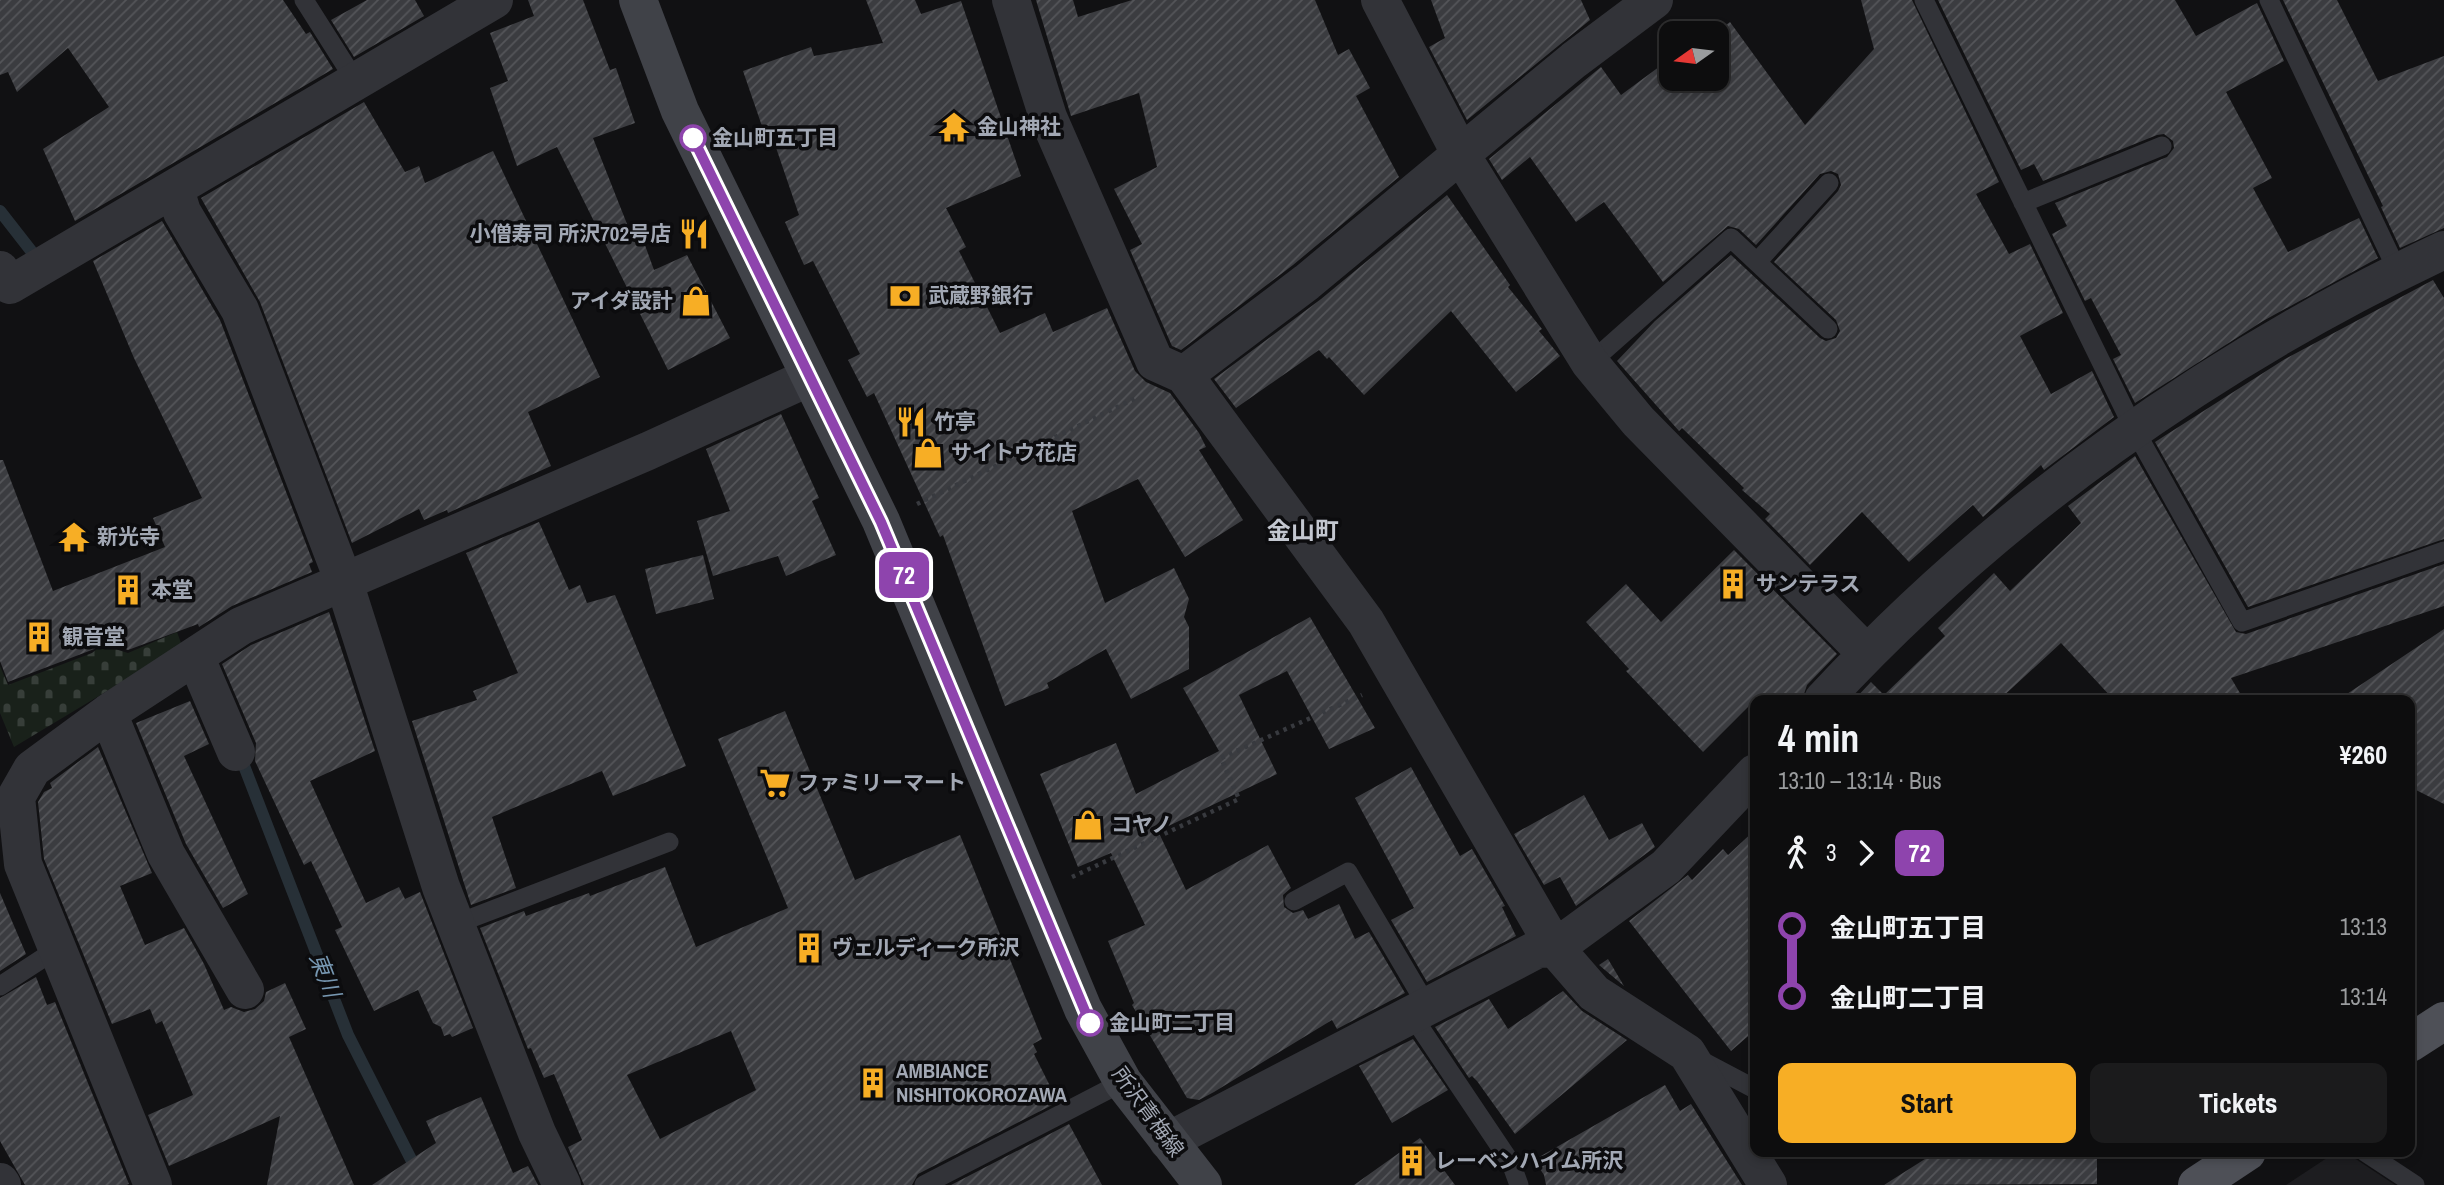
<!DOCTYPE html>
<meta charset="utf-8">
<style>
:root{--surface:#0d0d0e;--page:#1b1b1c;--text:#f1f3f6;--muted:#9a9c9e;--line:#2d2d2e;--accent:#f7ae25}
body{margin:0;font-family:"Archivo Narrow","Noto Sans JP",sans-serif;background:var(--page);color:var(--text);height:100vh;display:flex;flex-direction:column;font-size:26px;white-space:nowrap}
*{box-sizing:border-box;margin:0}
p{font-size:23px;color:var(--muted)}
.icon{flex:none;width:38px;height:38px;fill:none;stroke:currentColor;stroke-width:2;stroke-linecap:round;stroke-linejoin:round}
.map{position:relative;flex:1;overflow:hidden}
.panel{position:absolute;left:1750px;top:695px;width:665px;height:462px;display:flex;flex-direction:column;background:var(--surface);border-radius:14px;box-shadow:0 4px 10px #0003,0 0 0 2px var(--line)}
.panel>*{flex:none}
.badge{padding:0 14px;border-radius:10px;font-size:24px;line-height:46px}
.needle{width:46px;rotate:256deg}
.tools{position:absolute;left:1659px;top:21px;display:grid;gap:14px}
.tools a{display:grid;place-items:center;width:70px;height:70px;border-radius:14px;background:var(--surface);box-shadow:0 4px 10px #0003,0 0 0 2px var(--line);font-size:35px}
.map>.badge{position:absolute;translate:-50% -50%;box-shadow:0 0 0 4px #fff}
.legs{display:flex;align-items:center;gap:10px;height:77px;padding:0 28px;font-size:23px}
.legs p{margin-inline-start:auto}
.overview{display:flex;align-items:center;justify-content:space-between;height:119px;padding:0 28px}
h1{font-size:38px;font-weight:700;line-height:52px}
.action{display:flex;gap:14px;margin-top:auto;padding:14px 28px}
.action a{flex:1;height:80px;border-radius:14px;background:var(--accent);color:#111;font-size:28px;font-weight:700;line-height:80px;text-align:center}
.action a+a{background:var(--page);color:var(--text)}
ul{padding:0 28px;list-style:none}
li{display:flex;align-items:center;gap:24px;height:70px;font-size:26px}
li i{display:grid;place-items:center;width:10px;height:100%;margin:0 9px;background:currentColor}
li i::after{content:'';width:18px;height:18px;margin:-9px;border:5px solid;border-radius:50%;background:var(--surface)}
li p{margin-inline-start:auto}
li:first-child i{background:linear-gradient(#0000 50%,currentColor 0)}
li:last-child i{background:linear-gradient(currentColor 50%,#0000 0)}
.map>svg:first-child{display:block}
.built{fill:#1d1d20}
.cemetery{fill:url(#cemetery-stones)}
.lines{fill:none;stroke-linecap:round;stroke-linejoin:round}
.stream{stroke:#273037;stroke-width:12}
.building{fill:url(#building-hatch);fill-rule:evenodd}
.path{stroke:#383a3f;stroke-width:4.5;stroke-dasharray:3.5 5;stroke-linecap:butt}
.service{stroke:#323338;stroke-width:19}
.minor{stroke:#323338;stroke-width:38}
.secondary{stroke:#404248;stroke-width:38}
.primary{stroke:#4e5057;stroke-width:38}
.line-1-casing{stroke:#fff;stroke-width:16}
.line-1{stroke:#8e44ad;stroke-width:10}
.stop-1-dot{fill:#fff;stroke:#8e44ad;stroke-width:3.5}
.labels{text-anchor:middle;stroke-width:7;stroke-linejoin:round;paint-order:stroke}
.poi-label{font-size:21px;font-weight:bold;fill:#a2a8b4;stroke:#0c0c0e;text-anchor:start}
.stop-label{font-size:21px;font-weight:bold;fill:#a2a8b4;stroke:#0c0c0e;text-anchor:start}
.street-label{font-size:21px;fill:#a2a8b4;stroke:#0c0c0e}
.water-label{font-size:23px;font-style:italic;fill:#7797b1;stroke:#0c0c0e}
.quarter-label{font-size:24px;font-weight:bold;fill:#c3c7d0;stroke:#0c0c0e}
</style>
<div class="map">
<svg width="2444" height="1185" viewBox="0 0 2444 1185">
<defs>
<pattern id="cemetery-stones" width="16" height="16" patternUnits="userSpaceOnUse" patternTransform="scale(1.75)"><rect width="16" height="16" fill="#19211a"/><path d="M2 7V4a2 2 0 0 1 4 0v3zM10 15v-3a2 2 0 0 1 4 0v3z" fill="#373e39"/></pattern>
<pattern id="building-hatch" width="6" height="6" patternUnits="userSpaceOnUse" patternTransform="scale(1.75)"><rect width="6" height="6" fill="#3b3c40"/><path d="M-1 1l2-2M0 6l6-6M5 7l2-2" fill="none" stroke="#545559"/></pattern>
</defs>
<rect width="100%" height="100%" fill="#111113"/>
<path class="built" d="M2336,1152H2345L2395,1185H2286Z"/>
<path class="cemetery" d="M177,632L182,646L14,747L0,713V666L8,685L92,653L102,645L128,653Z"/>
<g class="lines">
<path class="stream" d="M0,211L32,252
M241,758L348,1035L424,1185"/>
</g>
<path class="building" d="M0,0H283L306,34L310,32L333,69L75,221L43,149L109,107L68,48L17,92L8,72L0,75Z
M367,0H415L424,16L354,57L331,20Z
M528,0H583L610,70L616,68L635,123L593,138L629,229L638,226L654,270L687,255L730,338L668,370L557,147L517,166L490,88L508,81L490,33L534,16Z
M866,0H915L921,14L961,1L1021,176L946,208L966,247L959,251L1000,333L1045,313L1053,332L1107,308L1135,371L1146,382L1170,393L1199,433L1206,447L1199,450L1243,520L1185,557L1138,479L1072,511L1105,603L1174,568L1189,599L1184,617L1189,627V669L1131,699L1106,649L1047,683L1049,688L1005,706L943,535L940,537L874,393L867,397L848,360L860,354L813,261L804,265L785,222L799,215L771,133L765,135L743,71L811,47L814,56L883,43Z
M1036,0H1073L1078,17L1132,0H1315L1338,55L1349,49L1370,88L1356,96L1399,177L1293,265L1181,350L1172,346L1130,250L1142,244L1114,189L1157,167L1139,93L1071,116Z
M1431,0H1581L1590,20L1467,120L1429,47L1445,38Z
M1861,0H1912L1999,182L1976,194L2009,254L2030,244L2063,313L2020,336L2051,394L2092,371L2114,417L2044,470L2041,465L1983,517L1973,505L1909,562L1862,512L1810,565L1765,519L1770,514L1742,490L1744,488L1682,428L1679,431L1617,361L1655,321L1731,255L1820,338L1826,341L1836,338L1840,331L1836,320L1774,262L1838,191L1841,185L1838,174L1831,171L1820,174L1756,245L1739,229L1728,226L1663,282L1604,202L1576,222L1530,157L1502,180L1489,159L1601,67L1621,95L1671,58V79H1717L1715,33L1730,22L1805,125L1874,49Z
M1938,0H2175L2196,36L2257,3L2284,61L2226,92L2272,178L2253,188L2288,252L2359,218L2378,258L2263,321L2135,403L2113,359L2121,355L2091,298L2085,301L2052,234L2067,226L2055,203L2167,157L2174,148L2173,141L2164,134L2157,135L2043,181L2034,164L2021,170Z
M2283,0H2337L2378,81L2444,56V228L2400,248L2381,207L2383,206Z
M364,102L405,172L419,166L425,183L493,151L600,377L528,412L551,466L448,513L447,510L424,520L419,509L352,543L260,302L201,198Z
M1447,195L1510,285L1508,287L1542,329L1539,331L1560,356L1516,392L1451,311L1364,395L1329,357L1327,359L1319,350L1236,408L1214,379L1321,299Z
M162,221L220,320L313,562L309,564L312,572L232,606L199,627L198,624L128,650L110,643L8,682L0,661V460H3L53,591L165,547L153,518L202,498L134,358L93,261Z
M2433,280L2444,298V539L2248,607L2155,442L2285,359Z
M781,414L819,498L812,501L836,555L786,576L778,556L713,576L697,521L730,511L706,449Z
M2135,456L2236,632L2246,634L2444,564V606L2231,678L2244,700H2114L2061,643L1999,700H1854L1871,682L1884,695L1945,636L1938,628L1994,573L2010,591L2081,523L2068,506Z
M539,522L569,590L580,585L587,603L615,595L686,766L613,796L602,771L492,817L516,888L471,905L412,721L477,700L473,691L518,673L466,553Z
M1734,550L1837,654L1807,685L1802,700H1755L1703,752L1626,671L1629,669L1586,622L1626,584L1661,622Z
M703,555L714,599L656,614L645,569Z
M329,612L375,751L310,781L366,903L399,887L405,899L420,892L473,1028L452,1037L450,1034L444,1036L441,1027L433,1023L418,990L374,1011L335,930L342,927L311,861L304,865L255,761L256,743L222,664L251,645Z
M1310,617L1375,728L1329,749L1287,671L1239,695L1277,774L1158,831L1186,890L1268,845L1291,888L1283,895L1284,907L1293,913L1303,910L1308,919L1339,904L1355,939L1369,932L1405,993L1337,1029L1332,1020L1214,1092L1199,1100L1187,1098L1132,1005L1134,1003L1108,941L1145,925L1111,853L1078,867L1040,774L1116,743L1136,794L1219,751L1183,688Z
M2444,629V804L2410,787V700H2338Z
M190,701L209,744L184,756L248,894L223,908L186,844L136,723Z
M785,711L855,880L960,835L1042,1039L1033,1044L1037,1052L1034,1054L1058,1102L918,1174L912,1185H584L568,1147L582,1140L554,1074L544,1078L531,1048L528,1049L480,928L524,911L526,916L589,893L590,896L665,867L696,947L788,908L718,739ZM731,1031L756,1090L660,1139L627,1075Z
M98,747L152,873L120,886L145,945L184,928L204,964L224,1010L231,1007L244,1012L255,1009L264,1001L266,992L285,983L306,1029L289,1037L354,1185H267L280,1116L169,1166L148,1115L193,1095L162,1021L156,1024L150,1009L112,1024L44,859L38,802L44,792L52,788L50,783Z
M1411,767L1460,856L1472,849L1505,906L1502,907L1516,936L1427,982L1391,920L1414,908L1355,798Z
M1584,795L1609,840L1642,823L1655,847L1576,906L1560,877L1544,885L1514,834Z
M1755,830V1030L1731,1051L1629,921L1688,875L1692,880L1723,849L1728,855Z
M0,893L26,954L0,971Z
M1608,959L1624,986L1599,965Z
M36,977L47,1005L55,1002L129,1184L126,1185H25L0,1141V998Z
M1563,991L1582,1011L1627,1040L1515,1134L1477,1081L1472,1076L1469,1078L1435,1027L1489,999L1508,1029Z
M1413,1039L1448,1090L1392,1123L1359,1066Z
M1665,1085L1680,1111L1691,1104L1742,1185H1546L1544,1175L1534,1160Z
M481,1097L513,1173L528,1166L538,1185H372L436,1143L426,1121Z
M1069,1124L1102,1185H951Z
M1420,1138L1455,1185H1354Z
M1936,1152H2097V1184L1884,1185Z"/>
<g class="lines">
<path class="path" d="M917,504L1136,398
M1072,877L1239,799L1221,758L1362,695"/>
<path class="service" d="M304,0L356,82
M1924,0L2133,427L2242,622L2444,551
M2269,0L2398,272
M2023,203L2162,146
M1757,262L1829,183
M1590,363L1731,238L1828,329
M1294,901L1348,872L1427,1006
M456,924L669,842
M0,986L57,949
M1411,1014L1511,1163L1519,1185
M1700,1060L1755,1089
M2365,1152L2415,1185
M924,1185L1123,1082"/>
<path class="minor" d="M1011,0L1048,117L1155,362L1184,375L1366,622L1555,948L1594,993L1687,1053L1768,1185
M1380,0L1461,155L1590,363L1638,421L1866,653
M175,189L182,212L240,310L344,582L441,887L537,1133L562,1185
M0,270L10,285L494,0
M1184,375L1307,282L1574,60L1654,0
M195,656L236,752
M1823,700C1997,512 2212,359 2444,250
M108,713L166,854L245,990
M1168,1141L1538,949L1555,948L1666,867L1755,773
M0,1182L2,1185
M153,1185L23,864L16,797L32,769L108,713L241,626L648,451L810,377"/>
<path class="secondary" d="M638,0L680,111L881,521L1083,1009L1123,1082L1203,1185"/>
<path class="primary" d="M2410,1043L2444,1021
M2197,1185L2247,1152"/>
</g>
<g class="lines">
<g class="line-1-casing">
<path id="line-1" d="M693,138L881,522L1090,1023"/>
</g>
<use href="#line-1" class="line-1"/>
</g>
<defs>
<g id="temple-bare" transform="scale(2.415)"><path d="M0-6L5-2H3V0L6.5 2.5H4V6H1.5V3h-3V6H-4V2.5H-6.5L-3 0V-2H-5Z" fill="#f7ae25" stroke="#0c0c0e" stroke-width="2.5" paint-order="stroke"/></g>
<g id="restaurant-bare" transform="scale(2.415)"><path d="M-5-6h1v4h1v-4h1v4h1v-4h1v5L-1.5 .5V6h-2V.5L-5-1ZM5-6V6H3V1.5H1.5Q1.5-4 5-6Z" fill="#f7ae25" stroke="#0c0c0e" stroke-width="2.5" paint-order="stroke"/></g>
<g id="bank-bare" transform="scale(2.415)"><path d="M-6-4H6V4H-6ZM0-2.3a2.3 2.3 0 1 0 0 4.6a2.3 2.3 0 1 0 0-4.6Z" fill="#f7ae25" stroke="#0c0c0e" stroke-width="2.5" paint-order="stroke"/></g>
<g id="shop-bare" transform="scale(2.415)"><path d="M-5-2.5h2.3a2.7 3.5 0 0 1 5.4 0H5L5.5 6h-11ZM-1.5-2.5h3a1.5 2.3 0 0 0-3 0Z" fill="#f7ae25" stroke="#0c0c0e" stroke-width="2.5" paint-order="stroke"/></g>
<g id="building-bare" transform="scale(2.415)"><path d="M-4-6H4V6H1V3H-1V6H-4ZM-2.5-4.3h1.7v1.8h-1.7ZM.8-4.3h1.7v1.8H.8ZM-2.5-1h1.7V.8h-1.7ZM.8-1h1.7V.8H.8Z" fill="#f7ae25" stroke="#0c0c0e" stroke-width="2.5" paint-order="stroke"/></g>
<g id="supermarket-bare" transform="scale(2.415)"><path d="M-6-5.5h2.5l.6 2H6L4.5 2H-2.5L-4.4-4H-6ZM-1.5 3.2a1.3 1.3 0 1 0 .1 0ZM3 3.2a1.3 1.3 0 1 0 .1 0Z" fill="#f7ae25" stroke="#0c0c0e" stroke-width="2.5" paint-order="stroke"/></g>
</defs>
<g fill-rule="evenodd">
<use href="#temple-bare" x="954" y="127"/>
<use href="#restaurant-bare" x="694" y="234"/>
<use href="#bank-bare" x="905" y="296"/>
<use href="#shop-bare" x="696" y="301"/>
<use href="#restaurant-bare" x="911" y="422"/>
<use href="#shop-bare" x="928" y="453"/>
<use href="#temple-bare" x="74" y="537"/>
<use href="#building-bare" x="1733" y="584"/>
<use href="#building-bare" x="128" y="590"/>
<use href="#building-bare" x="39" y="637"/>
<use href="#supermarket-bare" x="775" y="783"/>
<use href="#shop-bare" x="1088" y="825"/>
<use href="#building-bare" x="809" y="948"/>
<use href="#building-bare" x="873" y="1083"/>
<use href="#building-bare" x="1412" y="1161"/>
</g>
<g class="stop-1-dot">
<circle cx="693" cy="138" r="12"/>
<circle cx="1090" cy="1023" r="12"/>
</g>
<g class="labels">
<g class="poi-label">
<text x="977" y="134">金山神社</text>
<text x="671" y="241" text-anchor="end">小僧寿司 所沢702号店</text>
<text x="928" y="303">武蔵野銀行</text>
<text x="673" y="308" text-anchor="end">アイダ設計</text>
<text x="934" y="429">竹亭</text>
<text x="951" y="460">サイトウ花店</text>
<text x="97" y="544">新光寺</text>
<text x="1756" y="591">サンテラス</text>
<text x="151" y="597">本堂</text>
<text x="62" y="644">観音堂</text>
<text x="798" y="790">ファミリーマート</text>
<text x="1111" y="832">コヤノ</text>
<text x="832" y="955">ヴェルディーク所沢</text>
<text x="896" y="1078">AMBIANCE<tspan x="896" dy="24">NISHITOKOROZAWA</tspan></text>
<text x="1435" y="1168">レーベンハイム所沢</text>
</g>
<g class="stop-label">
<text x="712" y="145">金山町五丁目</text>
<text x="1109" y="1030">金山町二丁目</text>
</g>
<g class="street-label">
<text transform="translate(1148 1112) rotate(54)" y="7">所沢青梅線</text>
</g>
<g class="water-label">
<text transform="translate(325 975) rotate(69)" y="8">東川</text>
</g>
<g class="quarter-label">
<text x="1303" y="539">金山町</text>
</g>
</g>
</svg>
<div class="tools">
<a><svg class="needle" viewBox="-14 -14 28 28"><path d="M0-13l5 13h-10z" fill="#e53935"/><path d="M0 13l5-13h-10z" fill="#9a9c9e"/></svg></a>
</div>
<b class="badge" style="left:904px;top:575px;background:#8e44ad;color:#fff">72</b>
<section class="panel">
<div class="overview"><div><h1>4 min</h1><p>13:10 – 13:14 · Bus</p></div><b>¥260</b></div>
<div class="legs"><svg class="icon" aria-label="walk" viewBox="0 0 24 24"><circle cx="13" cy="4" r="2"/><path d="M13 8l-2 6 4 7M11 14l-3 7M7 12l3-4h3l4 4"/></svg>3<svg class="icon" aria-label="forward" viewBox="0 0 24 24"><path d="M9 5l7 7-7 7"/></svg><b class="badge" style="background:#8e44ad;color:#fff">72</b></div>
<ul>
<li><i style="color:#8e44ad"></i><b>金山町五丁目</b><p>13:13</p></li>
<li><i style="color:#8e44ad"></i><b>金山町二丁目</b><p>13:14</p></li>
</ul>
<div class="action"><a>Start</a><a>Tickets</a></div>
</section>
</div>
